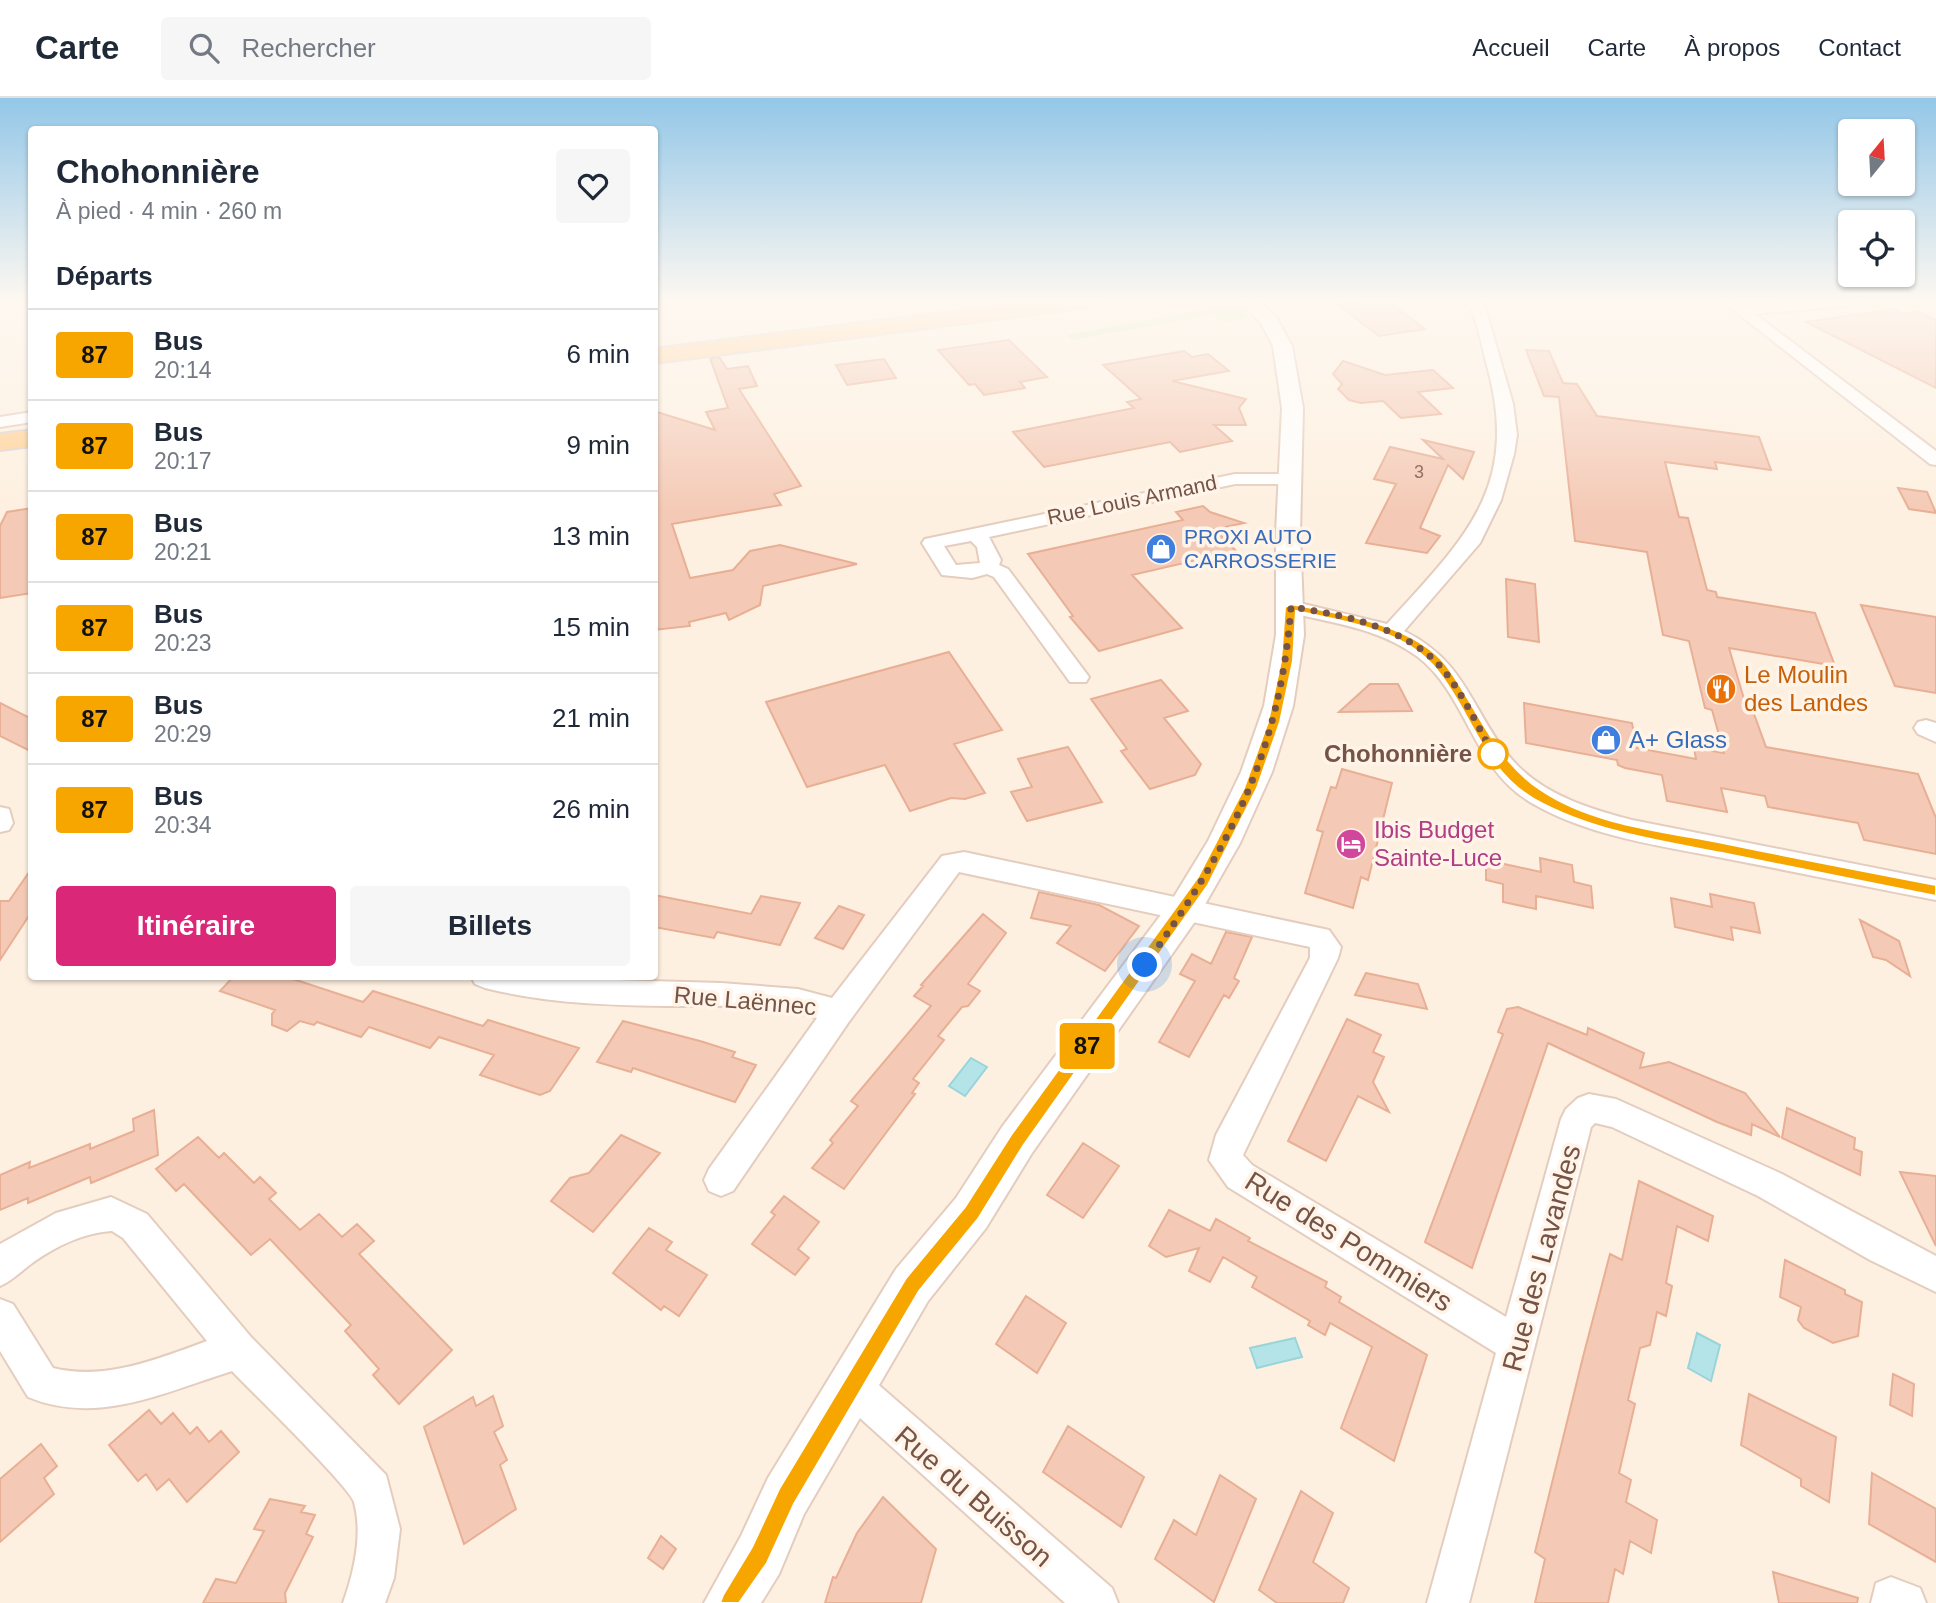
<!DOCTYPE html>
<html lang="fr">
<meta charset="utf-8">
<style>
:root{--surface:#fff;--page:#f6f6f7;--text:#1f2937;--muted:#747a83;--line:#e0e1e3;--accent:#db2777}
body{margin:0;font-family:Arial,sans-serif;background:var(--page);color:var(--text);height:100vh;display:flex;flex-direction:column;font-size:26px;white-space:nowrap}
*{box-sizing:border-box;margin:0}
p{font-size:23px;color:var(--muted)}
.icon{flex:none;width:38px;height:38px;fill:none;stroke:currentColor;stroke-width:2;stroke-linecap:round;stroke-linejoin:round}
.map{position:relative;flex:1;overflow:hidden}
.side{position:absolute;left:28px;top:28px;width:630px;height:854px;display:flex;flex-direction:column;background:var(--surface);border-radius:7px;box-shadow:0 2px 5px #0004}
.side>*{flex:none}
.badge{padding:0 14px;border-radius:5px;font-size:24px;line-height:46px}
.needle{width:46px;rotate:18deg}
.tools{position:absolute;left:1838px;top:21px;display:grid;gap:14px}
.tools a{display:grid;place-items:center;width:77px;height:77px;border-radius:7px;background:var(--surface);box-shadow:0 2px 5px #0004;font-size:35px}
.you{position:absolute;width:35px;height:35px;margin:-18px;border:5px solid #fff;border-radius:50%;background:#1a73e8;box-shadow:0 0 0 10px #1a73e833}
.map>.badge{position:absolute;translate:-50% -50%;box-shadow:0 0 0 4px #fff}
h2{padding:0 28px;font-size:26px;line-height:63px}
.round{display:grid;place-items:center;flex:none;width:74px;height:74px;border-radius:7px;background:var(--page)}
.overview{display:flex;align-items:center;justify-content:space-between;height:119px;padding:0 28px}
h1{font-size:33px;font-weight:700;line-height:52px}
.cta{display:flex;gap:14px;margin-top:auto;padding:14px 28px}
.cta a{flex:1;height:80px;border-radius:7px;background:var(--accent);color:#fff;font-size:28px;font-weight:700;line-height:80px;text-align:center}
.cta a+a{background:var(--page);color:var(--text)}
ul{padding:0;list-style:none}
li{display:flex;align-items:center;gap:21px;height:91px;padding:0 28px;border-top:2px solid var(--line)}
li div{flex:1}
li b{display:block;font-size:26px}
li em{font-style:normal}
li .badge{min-width:77px;font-weight:700;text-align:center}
header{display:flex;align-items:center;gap:42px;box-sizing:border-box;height:98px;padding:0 35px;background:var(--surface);border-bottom:2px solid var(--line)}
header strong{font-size:33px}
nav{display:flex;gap:38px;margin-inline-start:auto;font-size:24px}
.search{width:490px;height:63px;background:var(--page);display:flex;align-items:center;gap:18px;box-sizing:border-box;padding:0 24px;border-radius:7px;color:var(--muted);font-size:26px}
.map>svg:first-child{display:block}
.green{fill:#d4ebbe}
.water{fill:#b4e4e7;stroke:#99d4da;stroke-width:2}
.building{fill:#f4cab6;stroke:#e8af95;stroke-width:2}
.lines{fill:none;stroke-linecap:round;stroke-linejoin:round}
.minor-casing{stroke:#e4cdbe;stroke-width:4}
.tertiary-casing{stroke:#e4cdbe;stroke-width:4}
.primary-casing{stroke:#dbd2cf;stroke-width:4}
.minor{fill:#fff;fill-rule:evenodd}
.tertiary{fill:#fff;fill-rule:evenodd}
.primary{fill:#ffd095;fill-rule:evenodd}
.line{fill:#f7a600;stroke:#fff;stroke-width:2}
.walk{stroke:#755346;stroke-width:7;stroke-dasharray:0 12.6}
.stop-dot{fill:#fff;stroke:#f7a600;stroke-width:3.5}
.labels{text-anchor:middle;stroke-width:7;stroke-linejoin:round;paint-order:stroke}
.far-number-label{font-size:18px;fill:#957162}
.far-street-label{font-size:21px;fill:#755346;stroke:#fff4e7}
.far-shop-label{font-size:21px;fill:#366cbe;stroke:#fff4e7;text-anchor:start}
.food-label{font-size:24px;fill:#c56008;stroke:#fff4e7;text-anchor:start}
.shop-label{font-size:24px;fill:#366cbe;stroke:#fff4e7;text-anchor:start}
.stop-label{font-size:24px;font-weight:bold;fill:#755346;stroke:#fff4e7;text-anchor:end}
.hotel-label{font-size:24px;fill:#b23c85;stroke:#fff4e7;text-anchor:start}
.street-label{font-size:24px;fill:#755346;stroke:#fff4e7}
.near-street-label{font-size:28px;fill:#755346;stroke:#fff4e7}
</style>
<header>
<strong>Carte</strong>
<div class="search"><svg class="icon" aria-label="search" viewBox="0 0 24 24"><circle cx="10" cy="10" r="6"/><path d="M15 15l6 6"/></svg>Rechercher</div>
<nav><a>Accueil</a><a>Carte</a><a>À propos</a><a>Contact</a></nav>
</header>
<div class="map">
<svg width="1936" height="1505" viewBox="0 0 1936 1505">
<rect width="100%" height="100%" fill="#fdf0e0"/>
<path class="green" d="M1238,205L1249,220L1226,224L1213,217L1072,242L1067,237Z"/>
<path class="water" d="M971,960L987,969L965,998L949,988Z
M1697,1235L1720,1247L1711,1283L1688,1270Z
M1295,1240L1302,1259L1257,1270L1250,1250Z"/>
<path class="building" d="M1365,203H1388L1425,231L1379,238L1338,207Z
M1893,211L1902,216L1917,213L1936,222V290L1806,224Z
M1009,242L1047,279L1020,284L1025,290L984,297L975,286L969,287L938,252Z
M1526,252L1549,253L1563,285L1577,286L1597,318L1759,339L1771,372L1715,364L1717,371L1665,364L1679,419L1688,420L1707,492L1716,494L1717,499L1815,515L1835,568L1729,550L1744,601L1749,602L1766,649L1918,676L1936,720V756L1864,742L1858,725L1768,709L1765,698L1721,690L1727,714L1667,703L1662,677L1625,670L1618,667L1617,662L1526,645L1524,605L1632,625L1637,650L1696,661L1694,650L1724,655L1712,612L1705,610L1689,543L1663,537L1647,454L1575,443L1559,299L1544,298Z
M1184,253L1192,259L1208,256L1229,273L1172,283L1246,301L1239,310L1246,327H1214L1232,343L1180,354L1170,344L1044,369L1013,334L1134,310L1127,304L1141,301L1103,267Z
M719,259L727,271L748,268L757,288L739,291L801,388L774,396L781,407L672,426L690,480L733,472L750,453L780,447L857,466L763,488L760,507L729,522L726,515L689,524L690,528L654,532V313L715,332L706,314L728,310L710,260Z
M884,261L896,280L847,287L836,267Z
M1343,263L1385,277L1433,272L1453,290L1418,294L1441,316L1401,320L1383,303L1361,305L1349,302L1338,291L1342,286L1333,276Z
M1423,342L1474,354L1463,381L1448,367L1420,430L1440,438L1427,455L1366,445L1396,386L1374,381L1390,349L1443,361Z
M1898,390L1927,394L1936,415L1909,411Z
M1203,408L1210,414L1244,425L1215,431L1236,453L1132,477L1182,530L1099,553L1070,519L1073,518L1028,456L1183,422L1176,414Z
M32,410V495L0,500V428L7,414Z
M1506,481L1535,486L1539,544L1508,539Z
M1861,507L1936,519V595L1895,588Z
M949,554L1002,632L954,646L985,695L965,701L951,700L910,713L885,667L807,689L766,604Z
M1161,582L1188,613L1164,620L1201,666L1195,677L1150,691L1121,653L1127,651L1091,601Z
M1370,586H1398L1412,613L1339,614Z
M0,605L32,621V654L0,638Z
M1068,649L1102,704L1027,723L1011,694L1032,689L1018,661Z
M1342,671L1392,685L1368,782L1361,779L1353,810L1305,795L1323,734L1317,732L1331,689L1336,690Z
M1540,760L1572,767L1574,784L1591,788L1593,810L1536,798V811L1503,804V786L1486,782V762L1541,774Z
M32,770V813L0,862V803H9Z
M1039,794L1099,807L1139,828L1105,873L1057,845L1071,828L1031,820Z
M1710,796L1754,805L1760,835L1731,829L1733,842L1675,829L1671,800L1712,809Z
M654,797L751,816L761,798L800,805L780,847L717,834L714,840L654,829Z
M839,808L864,817L843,851L815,840Z
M983,816L1006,835L968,886L980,893L968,908L962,909L938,938L944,942L913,981L919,985L912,995L915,996L844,1091L812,1070L833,1045L830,1042L858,1008L851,1003L931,908L914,898L923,888L921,887Z
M1860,822L1899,843L1910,878L1886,862L1873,859Z
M1226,834L1252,839L1234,880L1239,883L1229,900L1224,897L1189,959L1159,944L1195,883L1180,876L1192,856L1211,866Z
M1366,875L1418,886L1427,911L1355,897Z
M234,878H284L363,904L373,893L483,928L488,922L579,950L550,993L540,997L480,977L494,957L439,939L430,950L369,929L361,939L317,924L314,927L300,923L287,933L272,927V916L275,912L220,893Z
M1518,909L1587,937L1588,930L1644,955L1640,970L1669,964L1745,995L1780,1039L1752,1026L1751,1037L1717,1024L1548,945L1472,1170L1425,1144L1503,936L1498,934L1507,911Z
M1347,921L1381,937L1373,954L1384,959L1373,984L1389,1014L1358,998L1326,1063L1288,1043Z
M623,923L700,943L735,954L732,959L756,967L735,1004L633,970L631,974L597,964Z
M1787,1010L1855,1040L1854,1051L1862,1054L1860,1077L1782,1040Z
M154,1012L158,1057L91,1085L90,1079L28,1105V1100L0,1112V1077L30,1064L29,1070L90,1046V1051L134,1033L133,1021Z
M621,1037L660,1055L593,1134L551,1103L570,1080L589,1075Z
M198,1039L219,1060L224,1055L254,1085L260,1079L276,1095L269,1101L300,1132L319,1116L342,1139L357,1126L374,1143L359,1156L452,1252L399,1306L373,1277L379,1271L345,1233L351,1227L270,1141L251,1157L184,1086L176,1093L156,1071Z
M1083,1045L1119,1068L1083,1120L1047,1097Z
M1900,1074L1936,1078V1148Z
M1639,1083L1713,1118L1708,1143L1677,1128L1666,1185L1672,1188L1666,1218L1657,1214L1650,1247L1640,1250L1628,1302L1635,1306L1619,1375L1631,1382L1626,1404L1657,1422L1651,1455L1630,1443L1623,1476L1615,1471L1608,1505H1535L1545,1461L1535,1454L1583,1259L1610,1156L1622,1162Z
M784,1098L819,1124L798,1151L809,1160L795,1177L752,1146L775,1117L771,1114Z
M1169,1112L1210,1133L1216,1121L1250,1140L1248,1143L1327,1184L1325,1189L1341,1199L1339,1204L1427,1257L1394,1363L1341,1330L1372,1249L1330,1225L1325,1237L1308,1227L1310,1223L1252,1189L1257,1179L1223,1159L1210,1184L1189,1173L1199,1150L1166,1159L1149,1148Z
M649,1130L672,1144L666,1152L707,1177L679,1218L664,1208L661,1212L613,1175Z
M1785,1162L1845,1192V1196L1862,1204L1858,1238L1833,1245L1804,1230L1798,1222L1801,1209L1780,1199Z
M1026,1198L1066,1225L1037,1275L996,1246Z
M1893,1276L1914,1286L1912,1318L1890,1307Z
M1749,1296L1836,1339L1829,1404L1801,1388V1381L1741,1347Z
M493,1298L503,1328L494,1334L507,1362L500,1367L516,1411L464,1446L424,1329L473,1299L476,1308Z
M149,1312L161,1326L173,1315L190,1336L197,1329L209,1344L221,1333L239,1354L187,1404L169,1381L157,1392L146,1376L138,1383L109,1347Z
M1068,1328L1144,1379L1121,1429L1043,1374Z
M41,1346L57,1368L44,1380L54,1396L0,1444V1381Z
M1872,1375L1936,1411V1464L1869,1426Z
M1220,1377L1256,1401L1214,1504L1155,1461L1174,1422L1196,1437Z
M1301,1393L1333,1415L1313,1464L1349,1490L1343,1505H1277L1259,1492Z
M883,1399L936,1451L921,1505H825L833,1479L836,1480L857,1435Z
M270,1401L305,1408L301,1414L315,1417L306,1436L313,1439L285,1495L286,1505H203L216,1481L236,1485L264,1433L254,1431Z
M661,1438L676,1451L663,1471L648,1460Z
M1773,1474L1858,1500L1857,1505H1779Z"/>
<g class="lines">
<g class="minor-casing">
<path id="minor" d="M1467,203H1481L1486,212L1513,306L1517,337L1514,356L1501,402L1480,445L1404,533C1470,565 1472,619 1517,667C1547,698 1591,711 1632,722L1936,782V802C1867,789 1797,774 1728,761C1662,748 1589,739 1530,704C1472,669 1467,597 1418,559C1378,529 1330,525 1284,513L1281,509L1291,503L1387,526C1465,440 1522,389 1486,264C1481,244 1477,221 1467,203Z
M1722,203H1738L1745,208L1803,203H1860L1853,207L1755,216L1936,353V367L1930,366Z
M32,314V324L0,329V319Z
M1235,376H1290L1299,381L1290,386H1235L989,439L1001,462L999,467L1008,471L1089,579L1086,584H1070L994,479L987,476L972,480L942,477L922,445L925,441ZM971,443L977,449L980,465L956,467L944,448Z
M1926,622L1936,625V644L1918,636L1914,630L1918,624Z
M0,709L9,711L13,725L9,732L0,734Z
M964,754L1329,832L1341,849L1338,860L1243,1057L1252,1067L1506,1219L1561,1021L1566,1011L1578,1000L1589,996L1616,1001L1782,1076L1936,1158V1194L1870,1162L1758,1098L1612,1029L1595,1025L1591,1029L1469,1505H1427L1496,1255L1228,1089L1209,1062L1216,1037L1310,860V849L959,774L848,925L733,1093L721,1098L709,1093L704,1082L709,1071L817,920C771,905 715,908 667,908C605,907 545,905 485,890L475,886L471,878L721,885L798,891L832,900L942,758Z
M111,1099L147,1116L251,1239L386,1377L400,1431L394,1480L385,1505H343C354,1474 363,1437 354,1404C350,1389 250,1292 232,1273C165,1294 97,1328 28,1299L0,1253V1201L13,1206L53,1270C105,1283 158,1261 207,1243L123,1140L112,1133C83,1135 54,1149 31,1166C20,1174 13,1182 0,1188V1146L56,1115Z
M853,1270L866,1276L1112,1490L1118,1505H1065L840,1302L834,1289L840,1276Z
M1891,1479L1920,1490L1926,1505H1871L1876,1485Z"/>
</g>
<g class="tertiary-casing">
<path id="tertiary" d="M1240,203H1259L1276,219L1292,248L1303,310L1300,435L1304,537L1293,608L1272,674L1240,745L1196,822L1032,1055L986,1130L928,1203L804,1416L779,1476L761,1505H704L741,1438L768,1380L896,1171L956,1100L1002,1029L1172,802L1208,743L1241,674L1264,608L1276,537V435L1282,310L1273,248L1261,225Z"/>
</g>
<g class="primary-casing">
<path id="primary" d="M1038,203H1100L1090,209L654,265V251Z
M32,332V348L0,352V336Z"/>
</g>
<use href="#minor" class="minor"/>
<use href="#tertiary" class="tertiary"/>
<use href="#primary" class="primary"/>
</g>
<linearGradient id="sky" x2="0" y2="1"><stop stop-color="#93c7e8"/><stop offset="0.49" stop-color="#fef8f1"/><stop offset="1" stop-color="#fef8f1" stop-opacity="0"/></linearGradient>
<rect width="1936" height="414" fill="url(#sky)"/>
<path class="line" d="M1291,506C1338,515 1414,526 1446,567C1478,610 1494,661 1541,692C1591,726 1660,733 1718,744C1790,759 1863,773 1936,787V798C1865,784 1794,770 1722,755C1659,743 1591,733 1534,701C1483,672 1471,613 1436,571C1404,531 1342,523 1296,513L1293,563L1280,624L1257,690L1208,787L1023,1048L978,1121L919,1193L794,1406L767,1465L739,1505H720L723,1497L752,1449L779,1391L906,1180L965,1109L1011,1037L1198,779L1244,690L1268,624L1281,563L1285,509Z"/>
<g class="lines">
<path class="walk" d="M1145,867C1229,750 1280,656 1291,509C1340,516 1405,529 1440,568C1460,590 1479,630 1493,656"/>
</g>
<defs>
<g id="shop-disc" transform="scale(1.575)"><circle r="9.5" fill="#3f7fe0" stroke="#fff4e7"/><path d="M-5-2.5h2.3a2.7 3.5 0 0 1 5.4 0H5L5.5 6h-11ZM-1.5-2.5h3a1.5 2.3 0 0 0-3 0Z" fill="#fff"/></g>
<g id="restaurant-disc" transform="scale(1.575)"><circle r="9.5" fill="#e8710a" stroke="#fff4e7"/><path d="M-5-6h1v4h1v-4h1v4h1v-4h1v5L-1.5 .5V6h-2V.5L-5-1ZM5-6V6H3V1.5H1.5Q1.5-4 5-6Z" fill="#fff"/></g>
<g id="hotel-disc" transform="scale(1.575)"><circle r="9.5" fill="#d1479c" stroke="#fff4e7"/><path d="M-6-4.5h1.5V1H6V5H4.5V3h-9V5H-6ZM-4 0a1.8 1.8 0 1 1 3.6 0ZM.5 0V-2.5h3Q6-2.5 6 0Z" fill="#fff"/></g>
</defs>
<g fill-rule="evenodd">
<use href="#shop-disc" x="1161" y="451"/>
<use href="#restaurant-disc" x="1721" y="591"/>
<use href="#shop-disc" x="1606" y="642"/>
<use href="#hotel-disc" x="1351" y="746"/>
</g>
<circle class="stop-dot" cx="1493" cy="656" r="14"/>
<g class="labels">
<g class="far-number-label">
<text x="1419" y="380">3</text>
</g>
<g class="far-street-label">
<text transform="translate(1132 402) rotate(-12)" y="7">Rue Louis Armand</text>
</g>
<g class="far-shop-label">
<text x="1184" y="446">PROXI AUTO<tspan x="1184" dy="24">CARROSSERIE</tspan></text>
</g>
<g class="food-label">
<text x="1744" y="585">Le Moulin<tspan x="1744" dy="28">des Landes</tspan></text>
</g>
<g class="shop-label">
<text x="1629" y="650">A+ Glass</text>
</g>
<g class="stop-label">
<text x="1472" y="664">Chohonnière</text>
</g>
<g class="hotel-label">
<text x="1374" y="740">Ibis Budget<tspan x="1374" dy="28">Sainte-Luce</tspan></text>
</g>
<g class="street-label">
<text transform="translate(745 903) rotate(5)" y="8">Rue Laënnec</text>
</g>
<g class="near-street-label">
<text transform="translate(1349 1143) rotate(32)" y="10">Rue des Pommiers</text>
<text transform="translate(1541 1160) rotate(-75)" y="10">Rue des Lavandes</text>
<text transform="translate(974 1398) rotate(41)" y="10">Rue du Buisson</text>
</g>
</g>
</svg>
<div class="tools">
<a><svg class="needle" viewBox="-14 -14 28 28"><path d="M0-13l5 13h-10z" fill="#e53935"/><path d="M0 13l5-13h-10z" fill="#747a83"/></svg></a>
<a><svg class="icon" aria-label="locate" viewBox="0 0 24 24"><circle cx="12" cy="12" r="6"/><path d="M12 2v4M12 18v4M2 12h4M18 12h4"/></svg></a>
</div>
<div class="you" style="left:1145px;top:867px"></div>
<b class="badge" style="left:1087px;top:948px;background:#f7a600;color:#111">87</b>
<section class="side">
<div class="overview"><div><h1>Chohonnière</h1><p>À pied · 4 min · 260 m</p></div><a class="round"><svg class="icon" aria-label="heart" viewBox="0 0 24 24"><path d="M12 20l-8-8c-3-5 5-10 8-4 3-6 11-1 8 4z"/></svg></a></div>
<h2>Départs</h2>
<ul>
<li><span class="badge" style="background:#f7a600;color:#111">87</span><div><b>Bus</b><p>20:14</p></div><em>6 min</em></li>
<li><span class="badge" style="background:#f7a600;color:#111">87</span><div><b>Bus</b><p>20:17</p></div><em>9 min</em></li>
<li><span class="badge" style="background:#f7a600;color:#111">87</span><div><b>Bus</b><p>20:21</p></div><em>13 min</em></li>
<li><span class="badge" style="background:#f7a600;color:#111">87</span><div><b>Bus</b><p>20:23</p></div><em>15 min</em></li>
<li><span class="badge" style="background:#f7a600;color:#111">87</span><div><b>Bus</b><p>20:29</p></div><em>21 min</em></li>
<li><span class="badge" style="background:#f7a600;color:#111">87</span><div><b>Bus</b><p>20:34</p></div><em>26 min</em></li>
</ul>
<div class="cta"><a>Itinéraire</a><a>Billets</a></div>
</section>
</div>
